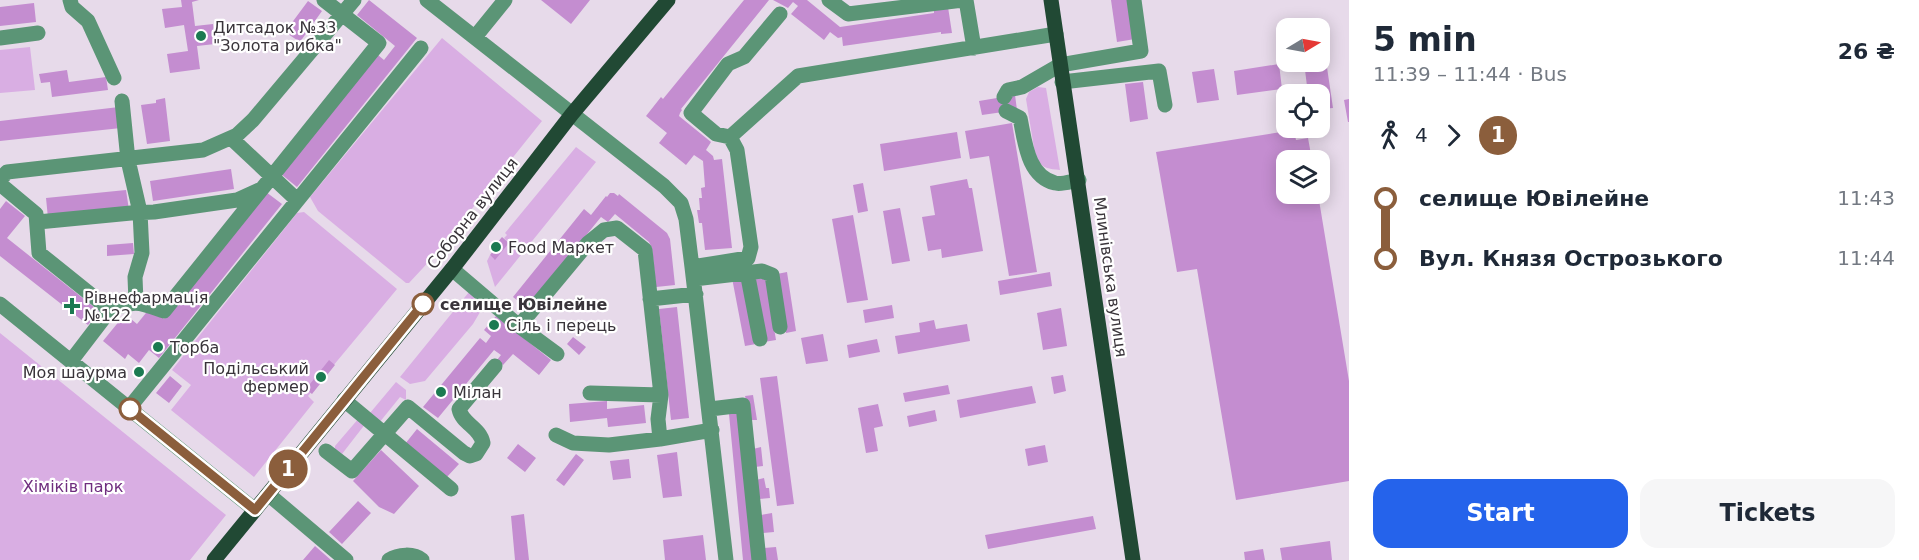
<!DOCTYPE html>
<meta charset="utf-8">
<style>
:root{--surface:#fff;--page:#f6f6f7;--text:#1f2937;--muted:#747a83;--accent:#2563eb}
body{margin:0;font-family:"DejaVu Sans",sans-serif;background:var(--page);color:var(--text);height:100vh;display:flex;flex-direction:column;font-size:22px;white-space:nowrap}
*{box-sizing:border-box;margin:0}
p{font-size:20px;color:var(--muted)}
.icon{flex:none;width:33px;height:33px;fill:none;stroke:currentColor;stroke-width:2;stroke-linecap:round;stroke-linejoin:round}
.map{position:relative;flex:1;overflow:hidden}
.side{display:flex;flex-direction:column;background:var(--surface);width:570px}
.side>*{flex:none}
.badge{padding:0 12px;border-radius:20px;font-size:21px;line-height:39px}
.needle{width:39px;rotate:80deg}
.fabs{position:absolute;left:1276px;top:18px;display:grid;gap:12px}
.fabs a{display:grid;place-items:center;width:54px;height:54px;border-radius:12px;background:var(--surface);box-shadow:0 3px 15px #0003;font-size:30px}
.map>.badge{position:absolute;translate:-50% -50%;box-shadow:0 0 0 3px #fff}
.legs{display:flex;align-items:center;gap:9px;height:66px;padding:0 24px;font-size:20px}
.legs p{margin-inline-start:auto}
.summary{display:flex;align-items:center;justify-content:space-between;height:102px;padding:0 24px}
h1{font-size:33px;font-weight:700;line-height:45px}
.cta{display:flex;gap:12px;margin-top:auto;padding:12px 24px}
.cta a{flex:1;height:69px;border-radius:18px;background:var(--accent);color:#fff;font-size:24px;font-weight:700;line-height:69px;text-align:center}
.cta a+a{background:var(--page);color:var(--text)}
ul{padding:0 24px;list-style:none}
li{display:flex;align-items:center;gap:21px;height:60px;font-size:22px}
li i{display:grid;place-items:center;width:9px;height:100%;margin:0 8px;background:currentColor}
li i::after{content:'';width:15px;height:15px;margin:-8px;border:4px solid;border-radius:50%;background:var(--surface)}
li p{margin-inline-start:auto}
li:first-child i{background:linear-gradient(#0000 50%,currentColor 0)}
li:last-child i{background:linear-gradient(currentColor 50%,#0000 0)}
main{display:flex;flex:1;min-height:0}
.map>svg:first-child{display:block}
.green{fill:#d9aee3}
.building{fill:#c48dd0}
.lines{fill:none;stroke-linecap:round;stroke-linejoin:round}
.minor{stroke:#5b9576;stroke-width:15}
.major{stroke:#214934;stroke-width:15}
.line-1-casing{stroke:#fff;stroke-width:14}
.line-1{stroke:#8b5e3c;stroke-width:9}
.poi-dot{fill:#1b7a51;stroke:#fff;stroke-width:2}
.stop-1-dot{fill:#fff;stroke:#8b5e3c;stroke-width:3}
.labels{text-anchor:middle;stroke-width:4.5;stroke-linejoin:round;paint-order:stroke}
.poi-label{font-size:16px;fill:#39343a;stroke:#fff;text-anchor:start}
.street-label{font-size:16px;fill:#39343a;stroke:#fff}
.stop-label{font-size:16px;font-weight:bold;fill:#39343a;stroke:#fff;text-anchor:start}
.park-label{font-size:16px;fill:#6f2d7e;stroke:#fff}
</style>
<main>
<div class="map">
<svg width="1349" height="560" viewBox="0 0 1349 560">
<rect width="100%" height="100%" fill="#e7daea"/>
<path class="green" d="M442,38L542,121L435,255L409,283H406L318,211L310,197Z
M30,47L35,90L0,93V50Z
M1038,87L1046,88L1060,170C1049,169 1043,168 1036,160L1026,99L1029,92Z
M576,147L596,162L495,287L487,261L490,255L494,259L509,243L504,238L507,235L505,233Z
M304,212L397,289L308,396L314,402L254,477L171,410L191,385L172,370L297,213Z
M469,292L486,302L473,324L425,381L410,384L400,377Z
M0,333L226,515L190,560H0Z
M396,382L406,390V400L400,397L379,423L370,413Z
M359,418L366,423L342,454L335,449V446Z"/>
<path class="building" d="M181,0H199L192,2L195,26L213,24L215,44L197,46L200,69L170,73L167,54L188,51L184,25L165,28L162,9L182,7Z
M369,0L417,38L297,187L281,174L378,55L384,60L395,46L357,15Z
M541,0H590L571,24Z
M744,0H769L681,109L682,110L680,113L679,116L711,142L706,150L713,156L714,160L722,159L732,248L705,250L702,223H699L697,210H700L699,198H702L701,188L705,187L703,161L694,155L686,165L659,143L667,133L646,116L661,97L663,99Z
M773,0H807L840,27L934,13V11L948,7L952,33L941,34V32L843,46L842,37L838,38L830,32L824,40L791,14L798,6L793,2L788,8Z
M1111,0H1130L1135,39L1117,42Z
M308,1L322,11L300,42L285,32Z
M34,3L36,22L0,26V7Z
M1320,47H1324L1333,108L1320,109V94H1308L1304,62H1320Z
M1279,64L1282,89L1237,95L1234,71Z
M1214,69L1219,100L1197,103L1192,72Z
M67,70L69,82L106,77L108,90L52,97L50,82L41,83L39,74Z
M1143,82L1148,119L1130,122L1125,84Z
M1015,95L1017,110L982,115L979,101Z
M165,98L170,141L147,144L141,105L156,103V100Z
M1349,99V122H1348L1344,100Z
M119,107L121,128L0,141V121Z
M1012,123L1037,272L1009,276L989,156L970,159L965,131Z
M1294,130L1296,140L1308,138L1312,160H1287V194H1318L1349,381V481L1236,500L1197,269L1177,272L1156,152Z
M957,132L961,158L884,171L880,144Z
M231,169L234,189L153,201L150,181Z
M967,179L969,188H972L983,251L942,258L941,249L928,251L922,217L935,215L930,186Z
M863,183L868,211L858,213L853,185Z
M126,190L129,210L48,218L46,198Z
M266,192L282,204L159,358L149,350L139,363L128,354L125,359L103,341L125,314L137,324L150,308L164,319Z
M610,193H614L618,196L619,194L667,233L670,239L675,285L656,287L652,248L649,242L615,214L608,222L601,217L527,308L513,297L584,209L591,215L606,196L607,197Z
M6,201L25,216L7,238L99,311L88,325L0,256V209Z
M900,208L910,261L892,264L883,211Z
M853,215L868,300L847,303L832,219Z
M502,237L509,243L495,260L490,255L493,251L491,250Z
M133,243L134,254L107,256V245Z
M787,272L796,331L786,333L777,274Z
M1050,272L1052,286L1000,295L998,281Z
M765,274L776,340L764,342L753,276Z
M743,276L756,344L745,346L732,278Z
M892,305L894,318L865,323L863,310Z
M677,307L689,418L671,420L659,309Z
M1061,308L1067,346L1043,350L1037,313Z
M496,316L551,360L539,375L513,354L503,365L497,360L501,355L494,350L438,418L423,407L480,338L486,343L491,336L484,330Z
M934,320L936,329L967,324L970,341L898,354L895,336L920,332L919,323Z
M823,334L828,361L806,364L801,338Z
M573,337L586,347L579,355L567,344Z
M877,339L880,352L849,358L847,345Z
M329,360L335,365L312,394L306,389Z
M1063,375L1066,391L1054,394L1051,377Z
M170,376L182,386L169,403L156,393Z
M777,376L794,504L777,506L760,378Z
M948,385L950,394L905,402L903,393Z
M1032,386L1036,403L960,418L957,400Z
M753,395L757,420H751L745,396Z
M607,401V409L644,405L646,423L608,427L607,418L570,422L569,404Z
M878,404L883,426L874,428L878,451L866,453L858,408Z
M935,410L937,421L909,427L907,416Z
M740,413L754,560H743L729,414Z
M417,429L459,464L446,478L405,444Z
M518,444L536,458L525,472L507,458Z
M1045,445L1048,462L1028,466L1025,449Z
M761,447L763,466L755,467L753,449Z
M381,450L419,486L394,514L379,507L353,481Z
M677,452L682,496L663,498L657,455Z
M576,454L584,460L564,486L556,480Z
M629,459L631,478L613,480L610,461Z
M764,478L766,488H769L770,498L759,499L756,480Z
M358,501L371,513L342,544L329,532Z
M772,513L774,532L763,533L761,515Z
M524,514L529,560H515L511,516Z
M1093,516L1096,529L988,549L985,535Z
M703,535L706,560H665L663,540Z
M1330,541L1332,560H1282L1280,548Z
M315,546L331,560H303Z
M776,547L778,560H765L764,548Z
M1263,549L1265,560H1245L1244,552Z"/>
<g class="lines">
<path class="minor" d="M70,0L72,7L88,21L114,78
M427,0L664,186L681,203L686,219L692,267L726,560
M829,0L848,14L963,0
M966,0L974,48
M475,37L505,0
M0,38L38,33
M1062,82L1159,71L1165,105
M1004,97L1008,90L1022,87L1060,65L1141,51L1134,0
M122,101L128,160L140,212L142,253L135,277L136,302
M1006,111L1020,118C1025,141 1027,176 1055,183C1061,185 1072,181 1079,180
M730,137L716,134L691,113L728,64L744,57L780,14
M231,138L297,200
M0,180L7,172L203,150L237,135L253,120L354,0
M0,184L36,214L39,253L110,310L71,361
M38,222L131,213L154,212L237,200L259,190
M692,267L748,258L751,247L737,150L730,137L798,76L1056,34
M452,269L519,326L557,354
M747,272L760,339
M694,279L762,271L772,275L780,327
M650,299L696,294
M0,304L255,510
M110,310C136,300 138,302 164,311L379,43L324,0
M519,326L588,243L604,230L617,228L645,250L661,395L658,419L660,439
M590,393L661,395
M344,400L451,489
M129,408L421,48
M710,409L743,405L759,560
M556,435L573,443L609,445L660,439L712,430
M326,451L352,471L408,407L464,453L470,456L476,454L483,443C480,427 462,424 459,409L495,366
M268,494L346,560
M389,560C398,554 414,553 422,560"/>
<path class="major" d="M1051,0L1133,560
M214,560L452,269L572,114L668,0"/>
</g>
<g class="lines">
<g class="line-1-casing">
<path id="line-1" d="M130,409L255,510L423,304"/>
</g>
<use href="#line-1" class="line-1"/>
</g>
<g class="poi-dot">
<circle cx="201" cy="36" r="6"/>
<circle cx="496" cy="247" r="6"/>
<path d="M69 297h6v6h6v6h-6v6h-6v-6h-6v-6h6z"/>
<circle cx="494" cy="325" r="6"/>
<circle cx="158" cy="347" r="6"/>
<circle cx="139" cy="372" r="6"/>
<circle cx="321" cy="377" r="6"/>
<circle cx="441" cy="392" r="6"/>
</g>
<g class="stop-1-dot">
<circle cx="423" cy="304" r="10"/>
<circle cx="130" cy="409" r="10"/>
</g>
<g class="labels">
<g class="poi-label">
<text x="213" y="33">Дитсадок №33<tspan x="213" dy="18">"Золота рибка"</tspan></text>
<text x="508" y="253">Food Маркет</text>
<text x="84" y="303">Рівнефармація<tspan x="84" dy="18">№122</tspan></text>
<text x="506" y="331">Сіль і перець</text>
<text x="170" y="353">Торба</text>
<text x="309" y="374" text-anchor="end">Подільський<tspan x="309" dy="18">фермер</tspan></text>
<text x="127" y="378" text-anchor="end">Моя шаурма</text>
<text x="453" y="398">Мілан</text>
</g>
<g class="street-label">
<text transform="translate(472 213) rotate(-52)" y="6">Соборна вулиця</text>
<text transform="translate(1111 277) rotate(82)" y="6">Млинівська вулиця</text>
</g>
<g class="stop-label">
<text x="440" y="310">селище Ювілейне</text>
</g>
<g class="park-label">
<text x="73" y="492">Хіміків парк</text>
</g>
</g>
</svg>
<div class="fabs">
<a><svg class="needle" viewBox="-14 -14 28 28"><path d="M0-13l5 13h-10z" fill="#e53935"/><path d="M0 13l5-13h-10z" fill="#747a83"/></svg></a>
<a><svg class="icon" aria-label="locate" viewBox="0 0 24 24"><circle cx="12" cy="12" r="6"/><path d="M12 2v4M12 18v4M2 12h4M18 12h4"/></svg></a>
<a><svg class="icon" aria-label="layers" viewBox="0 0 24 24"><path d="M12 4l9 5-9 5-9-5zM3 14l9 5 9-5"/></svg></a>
</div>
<b class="badge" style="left:288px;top:469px;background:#8b5e3c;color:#fff">1</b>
</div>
<section class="side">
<div class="summary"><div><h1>5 min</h1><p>11:39 – 11:44 · Bus</p></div><b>26 ₴</b></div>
<div class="legs"><svg class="icon" aria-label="walk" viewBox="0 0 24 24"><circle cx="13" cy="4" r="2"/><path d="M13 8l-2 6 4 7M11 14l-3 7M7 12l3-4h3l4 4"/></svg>4<svg class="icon" aria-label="forward" viewBox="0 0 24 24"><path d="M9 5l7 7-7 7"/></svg><b class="badge" style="background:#8b5e3c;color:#fff">1</b></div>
<ul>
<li><i style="color:#8b5e3c"></i><b>селище Ювілейне</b><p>11:43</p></li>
<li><i style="color:#8b5e3c"></i><b>Вул. Князя Острозького</b><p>11:44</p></li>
</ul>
<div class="cta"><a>Start</a><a>Tickets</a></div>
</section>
</main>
